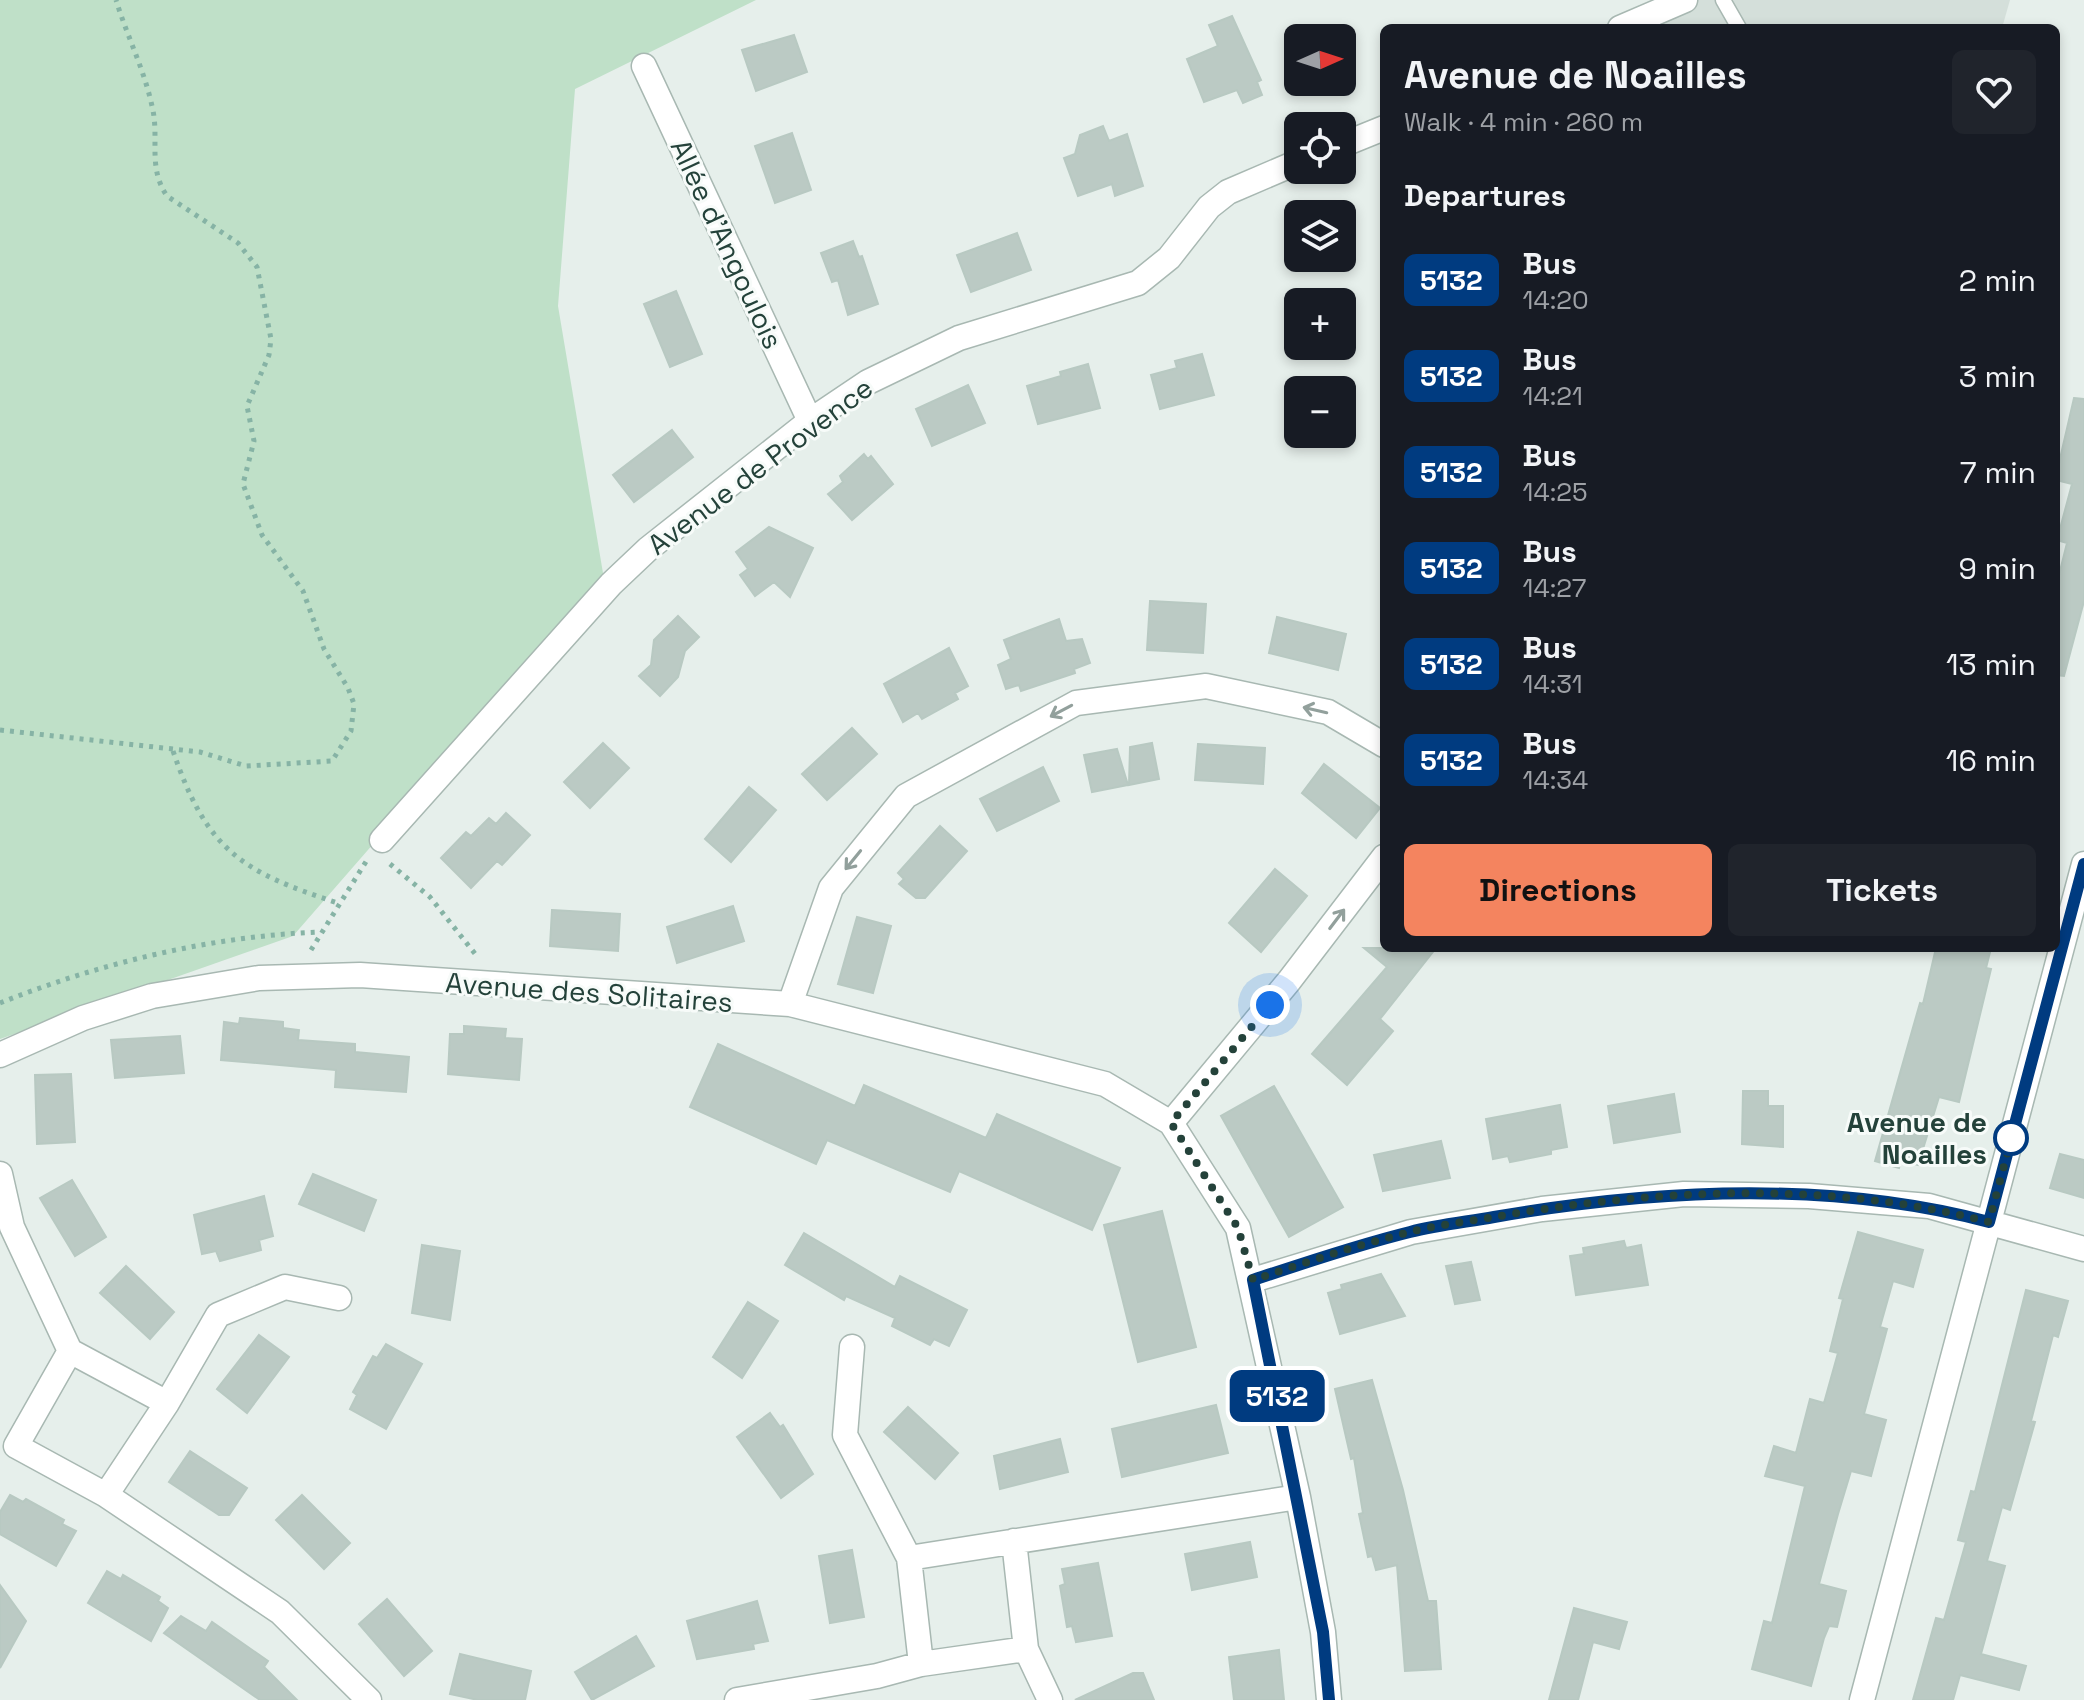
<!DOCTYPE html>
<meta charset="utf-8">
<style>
:root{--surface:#171b24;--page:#20242c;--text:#f1f3f6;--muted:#9ea1a6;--accent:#f4845f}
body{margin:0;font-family:"Space Grotesk",sans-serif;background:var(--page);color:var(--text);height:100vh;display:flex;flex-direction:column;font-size:30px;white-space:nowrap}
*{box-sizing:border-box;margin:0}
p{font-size:26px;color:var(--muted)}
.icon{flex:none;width:44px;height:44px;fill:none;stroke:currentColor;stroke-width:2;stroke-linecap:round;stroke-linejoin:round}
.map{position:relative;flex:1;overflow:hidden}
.panel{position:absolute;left:1380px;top:24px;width:680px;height:928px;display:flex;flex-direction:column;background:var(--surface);border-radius:12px;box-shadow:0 4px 12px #0003}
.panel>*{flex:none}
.badge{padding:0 16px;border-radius:12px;font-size:28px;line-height:52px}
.needle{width:52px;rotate:87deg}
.buttons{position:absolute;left:1284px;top:24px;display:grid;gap:16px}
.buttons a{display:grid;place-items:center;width:72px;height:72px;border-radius:12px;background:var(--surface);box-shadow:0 4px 12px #0003;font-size:40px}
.you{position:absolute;width:40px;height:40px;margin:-20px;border:6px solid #fff;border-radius:50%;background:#1a73e8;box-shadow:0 0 0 12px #1a73e833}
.map>.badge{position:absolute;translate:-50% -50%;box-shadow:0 0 0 4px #fff}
h2{padding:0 24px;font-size:30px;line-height:72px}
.round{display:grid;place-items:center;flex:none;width:84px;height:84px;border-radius:12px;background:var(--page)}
.summary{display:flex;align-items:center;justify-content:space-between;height:136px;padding:0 24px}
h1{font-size:38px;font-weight:800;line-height:60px}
.primary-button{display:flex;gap:16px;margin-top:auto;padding:16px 24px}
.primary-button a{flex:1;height:92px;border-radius:12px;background:var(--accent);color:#111;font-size:32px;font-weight:800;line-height:92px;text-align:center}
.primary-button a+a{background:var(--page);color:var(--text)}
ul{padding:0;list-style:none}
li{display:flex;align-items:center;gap:24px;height:96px;padding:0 24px}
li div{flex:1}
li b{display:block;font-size:30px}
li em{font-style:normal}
li .badge{min-width:88px;font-weight:700;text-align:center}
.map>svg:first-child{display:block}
.built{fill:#d4dfda}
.green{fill:#bfe0c8}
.building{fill:#bbcac4;stroke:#b8c9c2;stroke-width:2}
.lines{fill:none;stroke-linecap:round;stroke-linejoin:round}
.lane-casing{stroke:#a8b8b2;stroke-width:17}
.street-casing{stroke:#a8b8b2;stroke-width:27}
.path{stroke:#86b3a5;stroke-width:5;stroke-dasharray:4 6;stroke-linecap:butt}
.lane{stroke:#fff;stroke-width:14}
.street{stroke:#fff;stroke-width:24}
.oneway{stroke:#92a09c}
.line-casing{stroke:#fff;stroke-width:18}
.line{stroke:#003b80;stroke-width:12}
.walk{stroke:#24423a;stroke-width:8;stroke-dasharray:0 14.4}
.stop-dot{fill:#fff;stroke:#003b80;stroke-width:4}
.labels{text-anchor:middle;stroke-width:6;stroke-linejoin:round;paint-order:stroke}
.street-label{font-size:28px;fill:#24423a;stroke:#f7fbf9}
.stop-label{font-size:28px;font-weight:bold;fill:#24423a;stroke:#f7fbf9;text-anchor:end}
</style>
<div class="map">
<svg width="2084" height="1700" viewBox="0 0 2084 1700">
<rect width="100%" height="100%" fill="#e6efeb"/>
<path class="built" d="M1685,0H2010L2002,28H1620Z"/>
<path class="green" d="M0,0H756L575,89L558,306L604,579L293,936L0,1039Z"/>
<path class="building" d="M1232,16L1261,80L1257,82L1262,95L1243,103L1237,90L1204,102L1187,59L1218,46L1209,25Z
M794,35L807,72L756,91L742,50Z
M1103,126L1109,141L1127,134L1143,186L1115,196L1112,184L1078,196L1064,158L1075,154L1080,135Z
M792,133L811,190L775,203L755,146Z
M1017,233L1031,270L971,292L957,255Z
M853,241L859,257L862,256L878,304L848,315L838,280L832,282L821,253Z
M676,291L702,354L670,367L644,304Z
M1202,354L1214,395L1160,409L1151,375L1177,368L1175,361Z
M1088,364L1100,408L1038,424L1027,386L1061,376L1060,372Z
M968,385L985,423L932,446L916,409Z
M2074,398L2084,399V601L2064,676L2056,675V587L2067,543L2057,540L2072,484L2056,480V476Z
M672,430L693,457L634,502L613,475Z
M864,454L868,459L871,456L893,484L852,520L828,494L843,482L840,476Z
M769,527L813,548L790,597L774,582L755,596L740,575L748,569L736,552Z
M1150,601L1206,604L1203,653L1147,650Z
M678,616L699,637L685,651L678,677L660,696L639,676L651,665L654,640Z
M1277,617L1346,634L1338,670L1269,653Z
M1059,619L1066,641L1082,639L1090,663L1074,669L1075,673L1021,691L1019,685L1006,689L998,665L1011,659L1004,640Z
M949,648L968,686L955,693L958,699L922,719L918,713L903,722L884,684Z
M852,728L877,754L827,800L802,774Z
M603,743L629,768L590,808L564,782Z
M1152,743L1159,779L1129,785L1130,747Z
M1198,744L1265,748L1263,784L1195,780Z
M1117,749L1128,785L1092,792L1084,755Z
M1324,764L1380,808L1356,838L1302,793Z
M1043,767L1059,801L997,831L980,799Z
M749,787L776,810L731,862L705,839Z
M506,813L530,835L502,865L497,861L471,888L441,858L466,832L471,836L489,818L496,824Z
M940,826L967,851L925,898H916L899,884L904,879L898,873Z
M1275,869L1307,896L1261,952L1229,923Z
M733,906L744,941L677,963L667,927Z
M552,910L620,914L618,951L550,946Z
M857,917L891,926L873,993L838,984Z
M1364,948H1436L1380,1019L1393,1031L1347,1085L1312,1054L1387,967Z
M1936,948H1991L1986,968L1991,969L1959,1102L1939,1097L1918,1165L1901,1160L1899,1168L1875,1161L1920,1003L1923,1004Z
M240,1018L283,1022V1028L299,1030L298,1040L355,1044V1052L409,1057L406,1092L335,1087L336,1070L221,1060L224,1022L239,1024Z
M464,1026L506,1029L505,1038L522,1039L519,1080L448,1074L450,1034H464Z
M180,1036L184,1073L115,1078L111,1040Z
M718,1044L855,1106L864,1085L986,1138L997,1114L1120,1168L1092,1230L959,1171L950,1192L827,1140L816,1164L690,1107Z
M71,1074L75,1142L37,1144L35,1075Z
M1274,1086L1343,1207L1289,1237L1221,1116Z
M1743,1091H1768V1106H1783V1147L1742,1144Z
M1674,1094L1680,1132L1614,1143L1608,1106Z
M1560,1105L1567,1147L1551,1150V1154L1510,1162L1508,1156L1493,1159L1486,1119Z
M1441,1141L1450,1178L1383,1191L1374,1155Z
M2060,1154L2084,1160V1198L2050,1188Z
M313,1174L376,1200L364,1231L299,1204Z
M72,1180L106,1237L75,1256L40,1198Z
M264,1196L273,1236L259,1240L261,1250L220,1261L216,1251L202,1254L194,1215Z
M1162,1211L1196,1347L1138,1362L1104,1225Z
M1858,1232L1923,1250L1913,1287L1893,1281L1880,1327L1887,1329L1864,1414L1886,1420L1871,1476L1851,1471L1838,1514L1819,1584L1846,1591L1837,1627L1829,1626L1824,1638L1811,1686L1752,1669L1764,1621L1772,1623L1805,1486L1765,1476L1774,1446L1796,1453L1810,1399L1824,1403L1838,1353L1830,1351L1843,1299L1839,1298Z
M804,1233L895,1287L900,1276L967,1310L949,1346L934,1339L930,1345L892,1326L895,1318L846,1296L844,1300L785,1265Z
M1624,1241L1626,1248L1641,1245L1648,1285L1576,1295L1570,1256L1584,1254L1583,1248Z
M422,1245L460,1251L450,1320L412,1313Z
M1471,1262L1480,1300L1455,1304L1446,1266Z
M126,1266L174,1312L150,1339L100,1293Z
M1381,1274L1405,1316L1340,1334L1328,1293L1342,1289L1341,1285Z
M2026,1290L2068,1301L2058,1337L2053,1335L2031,1421L2035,1422L2010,1510L2002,1507L1987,1561L2005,1566L1981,1654L2026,1666L2019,1690L1960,1675L1953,1700H1913L1936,1618L1944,1620L1966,1542L1958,1540L1971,1491L1975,1492Z
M748,1302L778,1321L742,1378L713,1357Z
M259,1335L289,1357L247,1413L217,1389Z
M386,1344L422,1364L386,1429L350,1409L357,1395L353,1392L373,1356L377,1358Z
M1372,1380L1403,1490L1428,1601H1436L1441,1669L1405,1671L1397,1565L1376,1570L1372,1556L1368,1557L1359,1514L1363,1513L1354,1458L1351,1459L1335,1389Z
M1216,1405L1228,1453L1122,1477L1112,1429Z
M908,1407L958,1453L935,1479L884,1432Z
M770,1413L780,1427L783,1425L813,1474L781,1498L737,1437Z
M1060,1439L1068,1472L1000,1489L994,1456Z
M190,1451L247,1488L229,1515H219L169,1482Z
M10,1495L23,1502L26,1499L64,1520L62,1524L76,1531L56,1566L0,1534V1512Z
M302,1495L350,1543L324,1569L276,1520Z
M1250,1542L1257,1577L1192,1590L1185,1554Z
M852,1550L864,1617L830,1623L819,1556Z
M1098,1563L1112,1636L1076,1642L1072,1626L1067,1627L1060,1586L1065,1584L1062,1569Z
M107,1571L121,1579L123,1575L160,1597L158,1601L168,1608L151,1641L88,1603Z
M0,1585L26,1621L0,1668Z
M387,1599L432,1651L404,1676L359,1624Z
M757,1601L768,1641L753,1644L754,1649L697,1659L687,1621Z
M1574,1608L1627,1622L1619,1649L1593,1642L1578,1700H1549Z
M181,1616L206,1631L212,1622L268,1661L264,1667L297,1700H260L164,1633Z
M636,1636L654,1666L592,1700L575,1672Z
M1279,1650L1284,1700H1234L1229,1657Z
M460,1654L531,1671L525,1700H478L450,1694Z
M1133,1673H1143L1154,1700H1075Z"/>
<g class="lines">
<g class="lane-casing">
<path id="lane" d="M1723,0L1739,28"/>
</g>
<g class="street-casing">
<path id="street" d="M1620,28L1685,0
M644,66L810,421
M1342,145L1384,128
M382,840L611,584L648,549L810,421L868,382L959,338L1138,283L1169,258L1209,207L1228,192L1298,162
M790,1004L831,888L906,796L1076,703L1206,686L1328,712L1384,745
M0,1055L83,1018L152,996L259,978L360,975L790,1004L1105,1084L1171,1123L1238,1228L1298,1497L1323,1632L1329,1700
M1171,1123L1289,981L1384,857
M0,1174L12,1227L70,1351L167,1403L106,1495L280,1612L369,1700
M1253,1280L1411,1232L1542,1209L1684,1194L1809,1196L1929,1206L2084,1249
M852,1347L845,1435L909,1558L921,1664
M70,1351L16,1446L106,1495
M167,1403L218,1315L285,1287L339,1298
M1014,1541L1026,1649L1050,1700
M909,1558L1298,1497
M737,1700L877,1676L921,1664L1026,1649
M1862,1700L2084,864"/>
</g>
<path class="path" d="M0,730L200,752L246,766L332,761L351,731L354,704L348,688L324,649L303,591L262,535L243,484L254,441L247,406L269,355L271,339L257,267L238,243L167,196C147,167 160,138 152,106C144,69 127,36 116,0
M173,751C207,851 242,872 338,903
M390,864L430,897L476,955
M311,950L367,860
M0,1003C100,963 212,936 320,932"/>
<use href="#lane" class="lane"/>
<use href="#street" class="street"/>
</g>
<defs><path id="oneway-shaft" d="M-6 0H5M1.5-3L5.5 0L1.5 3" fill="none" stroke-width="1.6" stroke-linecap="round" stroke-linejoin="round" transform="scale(2)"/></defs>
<g class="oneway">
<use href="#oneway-shaft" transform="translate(1315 710) rotate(-167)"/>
<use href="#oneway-shaft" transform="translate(1061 711) rotate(152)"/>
<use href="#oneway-shaft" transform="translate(853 860) rotate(129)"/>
<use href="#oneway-shaft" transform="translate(1337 919) rotate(-53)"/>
</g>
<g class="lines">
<g class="line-casing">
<path id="line" d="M1329,1700L1323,1632L1253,1280C1304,1263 1357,1245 1410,1232C1437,1225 1466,1222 1494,1217C1655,1189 1830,1180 1989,1222L2084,864"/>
</g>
<use href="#line" class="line"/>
<path class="walk" d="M1270,1005L1171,1123L1238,1228L1253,1280C1304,1263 1357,1245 1410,1232C1437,1225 1466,1222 1494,1217C1655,1189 1830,1180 1989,1222L2013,1132L2011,1138"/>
</g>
<circle class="stop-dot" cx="2011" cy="1138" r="16"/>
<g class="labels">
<g class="street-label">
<text transform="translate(727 244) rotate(65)" y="10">Allée d'Angoulois</text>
<text transform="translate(760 466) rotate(-37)" y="10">Avenue de Provence</text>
<text transform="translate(589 992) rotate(4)" y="10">Avenue des Solitaires</text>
</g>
<g class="stop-label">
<text x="1987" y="1132">Avenue de<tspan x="1987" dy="32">Noailles</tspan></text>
</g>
</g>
</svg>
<div class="buttons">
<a><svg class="needle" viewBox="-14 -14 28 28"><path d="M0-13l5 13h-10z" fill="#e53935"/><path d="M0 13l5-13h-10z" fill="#9ea1a6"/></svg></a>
<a><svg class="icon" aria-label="locate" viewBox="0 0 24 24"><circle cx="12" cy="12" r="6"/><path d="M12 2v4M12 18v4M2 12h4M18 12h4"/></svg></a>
<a><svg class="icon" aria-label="layers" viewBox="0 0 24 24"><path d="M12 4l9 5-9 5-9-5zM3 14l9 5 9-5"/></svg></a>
<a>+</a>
<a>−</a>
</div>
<div class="you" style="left:1270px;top:1005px"></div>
<b class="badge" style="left:1277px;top:1396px;background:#003b80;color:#fff">5132</b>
<section class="panel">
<div class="summary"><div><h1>Avenue de Noailles</h1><p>Walk · 4 min · 260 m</p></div><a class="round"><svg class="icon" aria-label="heart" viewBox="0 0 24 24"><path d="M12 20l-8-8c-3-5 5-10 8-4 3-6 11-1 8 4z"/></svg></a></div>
<h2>Departures</h2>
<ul>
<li><span class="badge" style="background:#003b80;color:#fff">5132</span><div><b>Bus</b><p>14:20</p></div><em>2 min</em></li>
<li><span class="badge" style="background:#003b80;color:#fff">5132</span><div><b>Bus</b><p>14:21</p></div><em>3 min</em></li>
<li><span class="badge" style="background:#003b80;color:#fff">5132</span><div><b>Bus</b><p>14:25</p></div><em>7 min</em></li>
<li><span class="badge" style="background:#003b80;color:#fff">5132</span><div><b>Bus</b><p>14:27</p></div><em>9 min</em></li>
<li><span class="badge" style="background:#003b80;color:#fff">5132</span><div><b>Bus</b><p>14:31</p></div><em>13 min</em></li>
<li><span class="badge" style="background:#003b80;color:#fff">5132</span><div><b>Bus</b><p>14:34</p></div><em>16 min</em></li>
</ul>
<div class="primary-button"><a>Directions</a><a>Tickets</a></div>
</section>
</div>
